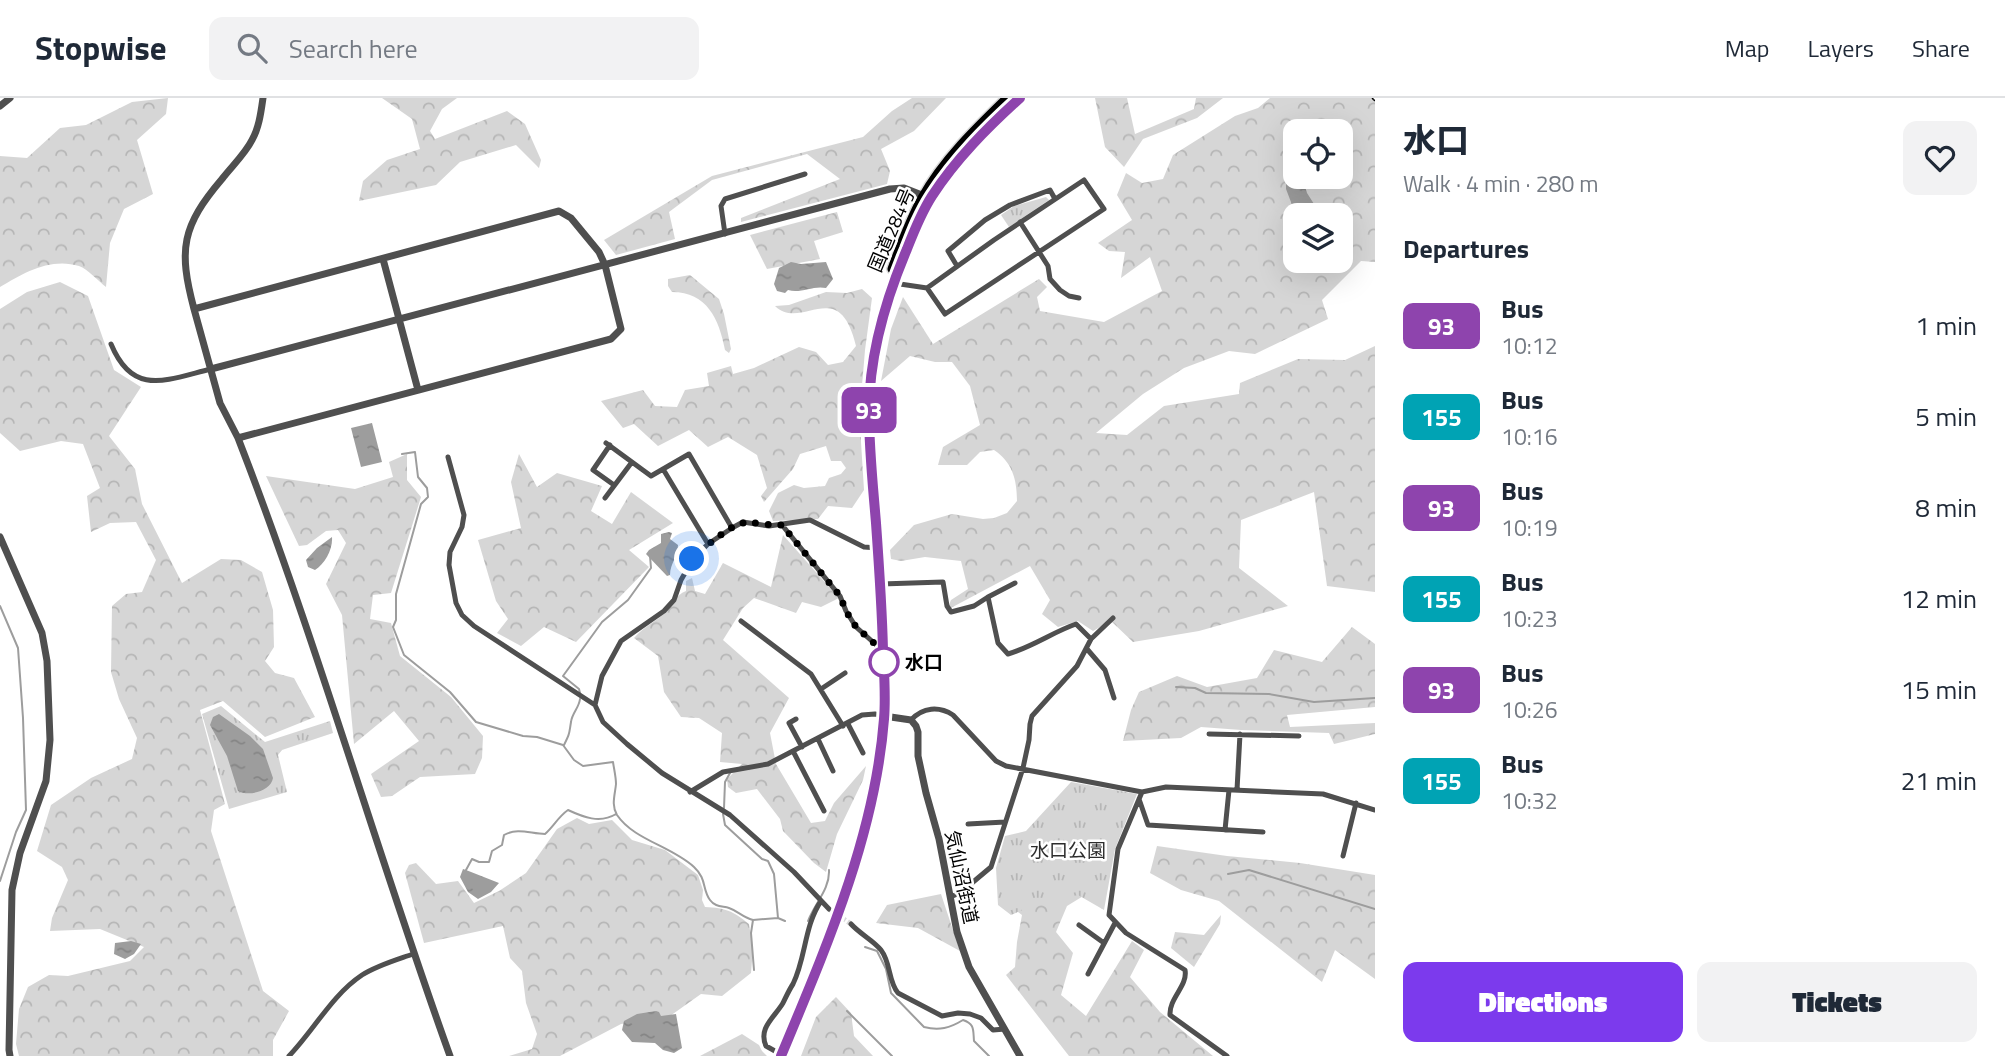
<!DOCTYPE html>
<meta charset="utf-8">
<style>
:root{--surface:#fff;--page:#f2f2f3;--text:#1f2937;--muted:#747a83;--line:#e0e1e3;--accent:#7c3aed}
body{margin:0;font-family:"Titillium Web","Noto Sans JP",sans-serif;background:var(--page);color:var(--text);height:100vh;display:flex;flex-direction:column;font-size:26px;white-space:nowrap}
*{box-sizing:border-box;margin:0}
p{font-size:23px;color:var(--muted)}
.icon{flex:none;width:38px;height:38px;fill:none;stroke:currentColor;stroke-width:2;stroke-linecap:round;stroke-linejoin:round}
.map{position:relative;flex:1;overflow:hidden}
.side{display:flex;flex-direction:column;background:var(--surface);width:630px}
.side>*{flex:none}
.badge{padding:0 14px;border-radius:10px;font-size:24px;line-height:46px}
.controls{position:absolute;left:1283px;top:21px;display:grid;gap:14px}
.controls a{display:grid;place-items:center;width:70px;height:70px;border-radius:14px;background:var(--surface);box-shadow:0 7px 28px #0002;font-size:35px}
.you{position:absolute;width:35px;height:35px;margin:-18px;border:5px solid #fff;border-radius:50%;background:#1a73e8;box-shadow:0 0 0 10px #1a73e833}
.map>.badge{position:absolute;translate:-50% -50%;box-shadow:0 0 0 4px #fff}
h2{padding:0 28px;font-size:26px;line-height:63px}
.round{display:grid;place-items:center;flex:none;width:74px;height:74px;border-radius:14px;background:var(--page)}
.headline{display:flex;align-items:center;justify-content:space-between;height:119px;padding:0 28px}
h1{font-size:33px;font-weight:800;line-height:52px}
.primary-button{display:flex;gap:14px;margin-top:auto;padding:14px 28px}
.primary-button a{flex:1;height:80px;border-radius:14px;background:var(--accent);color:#fff;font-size:28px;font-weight:800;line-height:80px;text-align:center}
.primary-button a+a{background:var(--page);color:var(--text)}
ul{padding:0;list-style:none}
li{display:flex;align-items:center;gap:21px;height:91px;padding:0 28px}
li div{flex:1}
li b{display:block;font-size:26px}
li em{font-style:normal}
li .badge{min-width:77px;font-weight:700;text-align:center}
header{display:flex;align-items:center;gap:42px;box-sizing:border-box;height:98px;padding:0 35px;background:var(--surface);border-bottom:2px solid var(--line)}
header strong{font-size:33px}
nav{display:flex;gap:38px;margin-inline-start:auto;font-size:24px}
.search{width:490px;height:63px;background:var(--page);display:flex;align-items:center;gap:18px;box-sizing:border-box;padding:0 24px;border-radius:14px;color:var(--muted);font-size:26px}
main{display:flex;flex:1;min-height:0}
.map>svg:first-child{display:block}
.forest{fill:url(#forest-crowns);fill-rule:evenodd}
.park{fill:url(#park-tufts)}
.water{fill:url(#water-ripples)}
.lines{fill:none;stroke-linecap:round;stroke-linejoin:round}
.stream{stroke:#9d9d9d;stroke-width:2}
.minor-tunnel{stroke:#d9d9d9;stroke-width:5;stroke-dasharray:5 2.5;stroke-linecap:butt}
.trunk-casing{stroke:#dbdbdb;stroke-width:12}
.minor{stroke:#4f4f4f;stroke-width:5}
.tertiary{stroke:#4f4f4f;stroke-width:7}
.trunk{stroke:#000;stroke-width:9}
.rail-casing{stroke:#000;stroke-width:4.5}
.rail{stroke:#fff;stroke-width:2;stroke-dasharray:5;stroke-linecap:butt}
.line-casing{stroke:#fff;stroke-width:16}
.line{stroke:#8e44ad;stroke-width:10}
.walk{stroke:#000;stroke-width:7;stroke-dasharray:0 12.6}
.stop-dot{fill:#fff;stroke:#8e44ad;stroke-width:3.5}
.labels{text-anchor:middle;stroke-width:5;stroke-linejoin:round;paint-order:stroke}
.street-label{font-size:19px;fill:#000;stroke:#fff}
.stop-label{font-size:19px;font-weight:bold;fill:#000;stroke:#fff;text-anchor:start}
.park-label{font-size:19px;fill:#2d2d2d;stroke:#fff}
</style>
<header>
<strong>Stopwise</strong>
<div class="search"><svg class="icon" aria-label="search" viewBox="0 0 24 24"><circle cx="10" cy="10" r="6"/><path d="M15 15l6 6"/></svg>Search here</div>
<nav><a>Map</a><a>Layers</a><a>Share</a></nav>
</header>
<main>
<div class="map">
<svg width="1375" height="958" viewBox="0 0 1375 958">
<defs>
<pattern id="forest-crowns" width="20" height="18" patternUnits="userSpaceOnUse" patternTransform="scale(1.75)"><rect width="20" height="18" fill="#d6d6d6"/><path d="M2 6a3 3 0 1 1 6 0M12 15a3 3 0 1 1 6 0" fill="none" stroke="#b6b6b6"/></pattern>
<pattern id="park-tufts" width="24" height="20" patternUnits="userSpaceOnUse" patternTransform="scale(1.75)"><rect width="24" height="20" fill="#d6d6d6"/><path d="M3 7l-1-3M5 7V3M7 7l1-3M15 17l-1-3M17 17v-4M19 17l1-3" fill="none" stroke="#b6b6b6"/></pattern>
<pattern id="water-ripples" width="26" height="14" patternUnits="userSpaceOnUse" patternTransform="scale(1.75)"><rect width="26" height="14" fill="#9d9d9d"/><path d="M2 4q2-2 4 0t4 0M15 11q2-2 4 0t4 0" fill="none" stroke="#858585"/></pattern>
</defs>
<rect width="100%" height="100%" fill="#fff"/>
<path class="forest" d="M168,0L166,16L137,42L153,96L124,111L110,145L106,189C98,183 88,171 79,168C51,159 23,175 0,189V58L27,60L60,30L86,27L132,4Z
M382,0H457L442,11L430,33L435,41L507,13L525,26L541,62L539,70L516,47L460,64L436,87L359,103L363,83L387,62L420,51L412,21Z
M912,0H946L914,33L881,51L890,73L887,86L741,124V120L840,81L807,56L712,82L669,114L675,141L616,157L604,142L712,78L863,39L892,13Z
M1095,0H1127L1135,36L1194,11L1196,0H1223L1197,20L1143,41L1124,69L1105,49Z
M1270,0H1375V164L1361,163L1322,202L1328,221L1255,256L1229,253L1184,270L1143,296L1096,335L1127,337L1164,308L1239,296L1240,285L1298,261L1345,262L1375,248V494L1327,488L1314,394L1241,422L1239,470L1288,508L1199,533L1133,544L1111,523L1093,533L1078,523L1058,529L1042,516L1050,502L1030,468L947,512L951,502L968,491L961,463L925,459L901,463L891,461L890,452L914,427L952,416L983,421L994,420L1007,415L1017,403C1017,381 1012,364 994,352L980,354L967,367H938L943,349L980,327L970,288L952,264H935L910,258L881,283L891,231L903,199L933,246L1039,181L1047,189L1037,199L1040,213L1104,224L1162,193L1150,159L1121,180L1125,154L1109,153L1098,145L1132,122L1117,97L1126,75L1142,85L1163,81L1173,57L1235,18L1258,10ZM1295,33H1340V79H1295ZM1295,117H1340V163H1295Z
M837,114L843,134L814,143L820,161L767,171L750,137Z
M690,177L719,201L724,216L731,251L729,255L725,252C719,221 707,194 672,194L668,188V181Z
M60,184L88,198L114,272L141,289L109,338L135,371L142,406L182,485L221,461L241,462L262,474L273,512L274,549L265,563L275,575L294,580L315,619L265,639L223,603L200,612L225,706L214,712L211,733L263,893L289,913L273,942V958H19L16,946L19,911L28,889L49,877L68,878L130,863L144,849L100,831L50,833L52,820L68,782L62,769L37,753L51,707L91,680L132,661L137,640L119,601L111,574L112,508L126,496L142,494L156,462L136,424L110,425L91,434L87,398L100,390L83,346L61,343L20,353L0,335V211L27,194Z
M862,191L872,200L865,252L861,301V344L864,392L852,410L828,408L818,421L773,423L769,413L778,395L794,387L804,390L825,388L829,380L841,376L846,370L841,363H831L826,348L800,356L793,371L764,404L761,398L767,390L757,357L728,339L708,349L689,332L658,348L634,326L623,330L601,303L643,292L655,308L677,309L685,292L709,288L707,275L731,268L733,276L754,270L799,249L816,254L828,267L843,264L856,248C839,176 802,234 775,208L789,207L826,194L847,195Z
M407,356V382L421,399L391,495L373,497L370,521L391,525L400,558L451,599L483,638L482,660L475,676L420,679L392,698L381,699L371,676L419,643L394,613L354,646L342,517L326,486L346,445L338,432L326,433L307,447L299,448L266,378L355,391L393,379L389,364Z
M519,356L537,389L557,375L602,388L591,413L612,426L631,394L673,425L629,452L649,469L576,544L544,529L521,548L497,535L508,521L496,503L478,442L521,430L511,384Z
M783,437L839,500L821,509L802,504L796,515L754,500L743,510L723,542L789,600L770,635L776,666L811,725L825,723L834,705L866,668L863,682L837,736L826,774L814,765L783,733L780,721L757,691L736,695L728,689L727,681L742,666L720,664L722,635L699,620L681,619L664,594L658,558L634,540C646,527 655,524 666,514C674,507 675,497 686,493V483L692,480L695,493L705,496L723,465L771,489Z
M1352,529L1375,546V609L1287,617L1290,629L1375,625V636L1334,646L1329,635L1241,632L1201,629L1181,640L1123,643L1131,612L1139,594L1177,578L1207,589L1257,580L1274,552L1322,564Z
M577,720L589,726L612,722L632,742L665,752L698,777L703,792L702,802L705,809C726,810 733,813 749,826L753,851L751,875L722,898L701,896L670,918L621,926L560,958H509L532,951L537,936L526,905L522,873L510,860L503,828L424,845L405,775L409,767L416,765L436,786L458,783L474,805L499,793L526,775L557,731Z
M1157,748L1227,758L1300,765L1375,777V881L1335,852L1322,884L1219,803L1181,792L1150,775Z
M1093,792L1067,808L1056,834L1073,855L1061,897L1086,918L1132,843L1144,852L1130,879L1160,914L1213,958H1069L1006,877L1015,869L1017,844L1022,817L1002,802Z
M941,796L960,853L918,830L876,825L887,807Z
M1221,817L1220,826L1194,869L1171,850L1175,834L1204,837Z
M836,899L851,915L854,938L873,958H801L816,919Z
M742,936L759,947L762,953L767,958H700Z"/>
<path class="park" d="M1046,99L1049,102L1009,129L1001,117L1014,108Z
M221,608L265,644L330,623L333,635L282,652L278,657L287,694L229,711L202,616Z
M1071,684L1137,696L1115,751L1104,812L1078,797L1032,808L1011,817L998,807L996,770L1005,738L1026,733Z"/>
<path class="water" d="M1295,76V79H1302L1307,95L1321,117H1304L1301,114L1294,112L1286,91V78Z
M791,164L801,166L826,164L833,181L826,190C813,187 801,196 788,192L785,195L777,193L774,186L779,170Z
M372,325L382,364L361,369L351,330Z
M669,434L672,435L670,441L678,447C678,459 670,465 670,477L667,478L646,456L649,452L661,445V436Z
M332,439C333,451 325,466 315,472L308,469L306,462L317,450Z
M219,616L250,638L263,651L273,680C271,693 249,699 238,693L227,658L210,627L213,619Z
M463,771L466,772L499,785L491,794L478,801L468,794L460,779Z
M131,843L141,846L134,856L125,861L114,856L115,845Z
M656,913L659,914L661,918L676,916L682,950L674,955L663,952L655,945L632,944L622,932L624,923L637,916Z"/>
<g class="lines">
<path class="stream" d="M402,356L415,354L418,379L427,390L428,399L421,406L396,496V522L393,529L404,557L450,594L476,624L523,638L537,639L563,647L574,662L583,668L613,664C614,671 616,679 616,686C615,697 611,707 617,717C634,742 671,748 694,769C707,781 702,791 710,802C715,809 722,808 729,810C738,813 742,819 753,822
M0,508L18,550L23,620L26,712L16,734L0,783
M1176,589L1195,590L1206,595L1269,596L1314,604L1375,600
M580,595L579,591L563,578L602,524L628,502L651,470L650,458
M564,647C570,635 569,636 571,624C572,615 579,610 580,601
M724,710L725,684L730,675
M723,716L725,727L762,761L768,763L774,776L778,820
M466,772L472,761L479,764H489L492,753L502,747L504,737C518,729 531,736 545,736C554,728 558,719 568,712C583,719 600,726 616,716
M1228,776L1249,772L1375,811
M808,823C815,805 830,791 829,772
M865,849L877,853L886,871L891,895L924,929C939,933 950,930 963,922C975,926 973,932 974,943L989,958
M754,872L751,835L753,822L778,820L785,823
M847,913L892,958"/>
<path class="minor-tunnel" d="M829,811L851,826"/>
<g class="trunk-casing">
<path id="trunk" d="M892,171C901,146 910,122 922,100C943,62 976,30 1007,0
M781,958C824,849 875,739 884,621C886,596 884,571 883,547C880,469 870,392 869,314C869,257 885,202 907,151C914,133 921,115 932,98C956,61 987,30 1020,0"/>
</g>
<path class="minor" d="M1020,124L1048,168L1050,181L1060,192L1069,198L1079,200
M725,136L721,108L725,101L805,76
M957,168L948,153L985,122L1010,107L1050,92L1055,101
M893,182L900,186L927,190L994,142L1084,82L1104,111L945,216L927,190
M111,246C133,299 166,282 211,271
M606,345L651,378L689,356L732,430
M610,347L593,372L614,387
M448,359L464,417L462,429L450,454L449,467L456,505L462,517L474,528L595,607
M663,371L708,446
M605,400L632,364
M782,427L840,498L846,513L856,529L882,552
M881,486L943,484L947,508L951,514L974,508L988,499L998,545L1008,556C1032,549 1053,534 1076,526L1091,541
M988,499L1015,485
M741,523L811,576L843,628
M1087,551L1105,572L1114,600
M821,591L845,575
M796,621L789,625L802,649
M911,622C923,609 939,608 953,617L996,663L1006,668L1142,694L1118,751L1109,817L1126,835L1185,872C1188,888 1169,900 1170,917L1227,958
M848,626L863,655
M1209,636L1299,638
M818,641L833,673
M793,653L824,713
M1237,692L1240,636
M690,694L723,674L768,666L862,617L875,616L884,618
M1142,694L1166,689L1323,696L1375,712
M1139,701L1148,727L1263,734
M968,726L1005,724
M1225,732L1229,692
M1343,758L1356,705
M950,799L960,795L991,769L1023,670L1029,642L1030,626L1032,618L1077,568L1091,541L1113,520
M829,811L794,774L730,717L662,675L627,646L603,624L595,607L602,578L621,543L664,513L674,502L681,482L693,461L708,446L732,430L743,424L769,428L810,422L864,449L878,450
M851,826C860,836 873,842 881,852C891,865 888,883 898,895L942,918L958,915L970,916L981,920L993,932L1005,931
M1079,827L1104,845
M1088,876L1115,825
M782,957L766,948C758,930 774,920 783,905C786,899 789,892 793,886C806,860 804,828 821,803
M289,958C314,932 332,897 362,877C378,867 396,862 413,856"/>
<path class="tertiary" d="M0,8L10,0
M559,113L571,120L599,154L605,167L621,231L611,241L238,340L220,305L194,211Z
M383,161L418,292
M194,211C178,151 182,128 222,81C232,68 245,56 252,42C259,30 261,14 263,0
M211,271L890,91L904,90L927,99
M238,340C317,543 376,753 450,958
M0,439L42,535L47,563L50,642L46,683L20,755L12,792L9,952L10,958
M884,618L911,622L916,628L918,634V658L926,695L939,741L957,834L969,869L1020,958"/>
<use href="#trunk" class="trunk"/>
<g class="rail-casing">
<path id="rail" d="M1374,0L1375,1"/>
</g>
<use href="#rail" class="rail"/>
</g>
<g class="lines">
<g class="line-casing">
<path id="line" d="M781,958C826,850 875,738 884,621C886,598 884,575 883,552C882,509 879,467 876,425C873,388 869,351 869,314C869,257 885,203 907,151C914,133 921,115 932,98C956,61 987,30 1020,0"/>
</g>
<use href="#line" class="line"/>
<path class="walk" d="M692,461C703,451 728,428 743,425C749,423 772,428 782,427L840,498L846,513L856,529L883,553L884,564"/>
</g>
<circle class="stop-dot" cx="884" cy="564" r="14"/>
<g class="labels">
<g class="street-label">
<text transform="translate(891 132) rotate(-67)" y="7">国道284号</text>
<text transform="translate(962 779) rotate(78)" y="7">気仙沼街道</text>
</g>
<g class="stop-label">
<text x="905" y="571">水口</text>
</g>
<g class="park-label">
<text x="1068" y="759">水口公園</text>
</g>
</g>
</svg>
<div class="controls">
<a><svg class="icon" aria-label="locate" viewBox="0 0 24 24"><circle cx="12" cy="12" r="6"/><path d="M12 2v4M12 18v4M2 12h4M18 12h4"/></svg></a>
<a><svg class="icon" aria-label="layers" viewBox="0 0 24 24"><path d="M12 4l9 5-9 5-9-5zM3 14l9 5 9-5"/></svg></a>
</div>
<div class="you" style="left:692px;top:461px"></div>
<b class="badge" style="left:869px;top:312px;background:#8e44ad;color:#fff">93</b>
</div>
<section class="side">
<div class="headline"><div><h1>水口</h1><p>Walk · 4 min · 280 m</p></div><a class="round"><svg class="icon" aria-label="heart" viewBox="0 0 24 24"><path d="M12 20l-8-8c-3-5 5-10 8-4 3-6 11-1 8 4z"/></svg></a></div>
<h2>Departures</h2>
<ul>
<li><span class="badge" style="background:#8e44ad;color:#fff">93</span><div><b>Bus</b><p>10:12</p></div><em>1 min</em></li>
<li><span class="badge" style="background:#00a3b4;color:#fff">155</span><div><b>Bus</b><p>10:16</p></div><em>5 min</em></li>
<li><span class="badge" style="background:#8e44ad;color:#fff">93</span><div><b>Bus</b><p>10:19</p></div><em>8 min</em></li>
<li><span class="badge" style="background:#00a3b4;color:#fff">155</span><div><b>Bus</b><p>10:23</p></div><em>12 min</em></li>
<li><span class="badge" style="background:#8e44ad;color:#fff">93</span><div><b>Bus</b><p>10:26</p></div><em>15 min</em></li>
<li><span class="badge" style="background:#00a3b4;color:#fff">155</span><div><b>Bus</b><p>10:32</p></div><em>21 min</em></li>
</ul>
<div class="primary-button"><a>Directions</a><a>Tickets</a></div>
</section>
</main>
